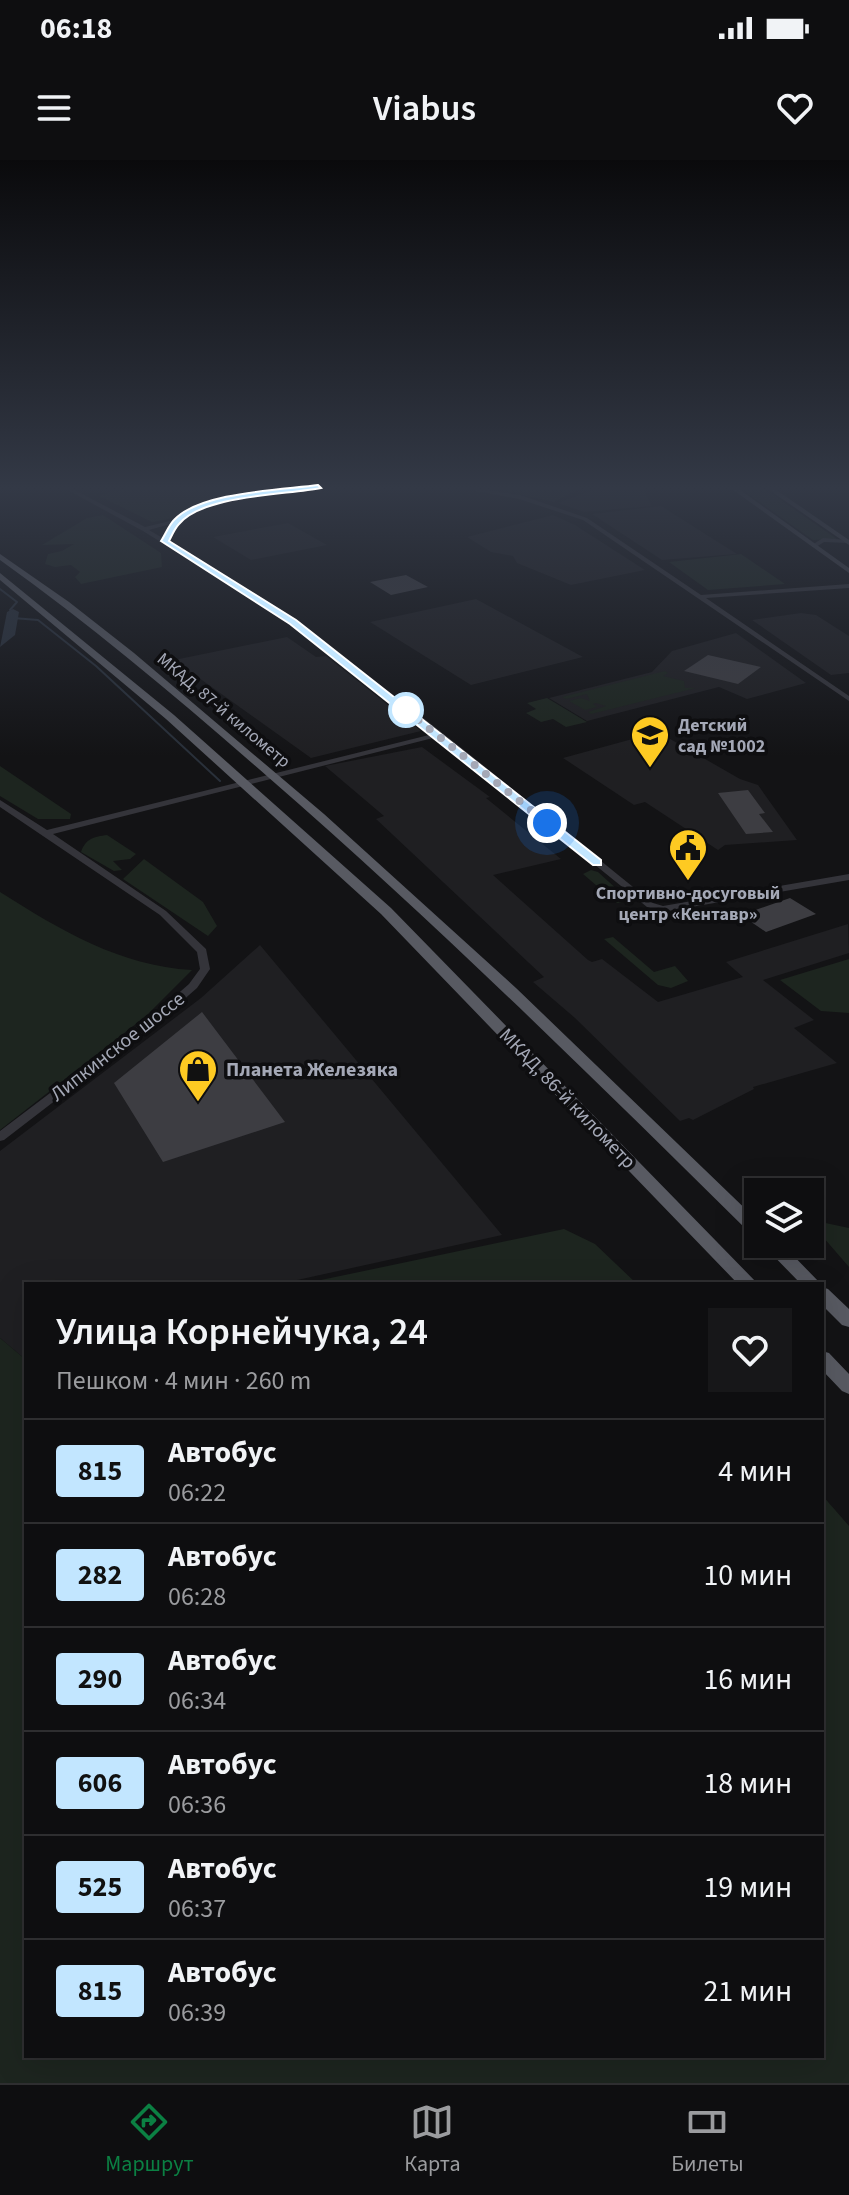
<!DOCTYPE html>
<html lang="ru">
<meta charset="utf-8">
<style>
:root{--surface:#0e0e10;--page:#171719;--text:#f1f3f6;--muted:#9b9c9f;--line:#2e2e30;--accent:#0b8043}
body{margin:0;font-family:"Source Sans 3",sans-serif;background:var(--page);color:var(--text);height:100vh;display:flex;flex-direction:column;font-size:30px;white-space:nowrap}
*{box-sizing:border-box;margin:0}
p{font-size:26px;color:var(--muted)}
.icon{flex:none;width:44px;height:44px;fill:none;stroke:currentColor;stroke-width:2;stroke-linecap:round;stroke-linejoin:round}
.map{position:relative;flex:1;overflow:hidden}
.details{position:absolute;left:24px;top:1122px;width:800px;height:776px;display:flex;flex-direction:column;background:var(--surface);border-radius:0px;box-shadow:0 8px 32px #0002,0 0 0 2px var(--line)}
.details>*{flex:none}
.badge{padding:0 16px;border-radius:6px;font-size:28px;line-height:52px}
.controls{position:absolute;left:744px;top:1018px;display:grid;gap:16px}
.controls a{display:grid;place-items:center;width:80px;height:80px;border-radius:0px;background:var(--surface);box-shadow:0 8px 32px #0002,0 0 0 2px var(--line);font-size:40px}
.you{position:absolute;width:40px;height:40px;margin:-20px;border:6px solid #fff;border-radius:50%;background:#1a73e8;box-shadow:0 0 0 12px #1a73e833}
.map>.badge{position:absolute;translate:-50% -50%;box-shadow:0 0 0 4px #fff}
.round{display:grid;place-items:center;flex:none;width:84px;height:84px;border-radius:0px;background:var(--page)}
.headline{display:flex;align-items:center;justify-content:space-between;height:136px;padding:0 32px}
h1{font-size:38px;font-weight:600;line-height:60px}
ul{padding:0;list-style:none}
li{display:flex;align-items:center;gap:24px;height:104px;padding:0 32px;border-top:2px solid var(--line)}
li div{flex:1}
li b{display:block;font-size:30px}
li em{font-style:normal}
li .badge{min-width:88px;font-weight:700;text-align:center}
.status{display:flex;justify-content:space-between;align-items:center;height:56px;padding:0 40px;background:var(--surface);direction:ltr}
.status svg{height:22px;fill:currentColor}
header{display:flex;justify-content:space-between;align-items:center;height:104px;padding:0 32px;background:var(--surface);font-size:36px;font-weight:600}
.dock{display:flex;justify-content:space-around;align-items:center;height:112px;border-top:2px solid var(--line);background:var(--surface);font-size:22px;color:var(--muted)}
.dock a{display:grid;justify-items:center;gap:4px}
.dock .selected{color:var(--accent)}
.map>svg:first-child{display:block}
.built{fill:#1f1f22}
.green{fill:#1d251f}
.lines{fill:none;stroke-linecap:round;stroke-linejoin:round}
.stream{stroke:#29303a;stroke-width:2}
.river{fill:#29303a;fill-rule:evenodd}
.building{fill:#3d3d42}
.tertiary{fill:#34343a;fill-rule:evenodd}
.secondary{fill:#42434a;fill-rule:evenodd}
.trunk{fill:#585a62;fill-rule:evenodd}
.line{fill:#c2e6ff;stroke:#fff;stroke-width:2}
.walk{stroke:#a4a8b6;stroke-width:8;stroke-dasharray:0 14.4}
.stop-dot{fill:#fff;stroke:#c2e6ff;stroke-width:4}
.labels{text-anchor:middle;stroke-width:7;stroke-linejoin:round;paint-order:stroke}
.far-street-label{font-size:18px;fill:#a4a8b6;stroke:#0e0e10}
.far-poi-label{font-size:18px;font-weight:bold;fill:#a4a8b6;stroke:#0e0e10;text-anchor:start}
.street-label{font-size:20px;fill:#a4a8b6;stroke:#0e0e10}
.poi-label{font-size:20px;font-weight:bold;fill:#a4a8b6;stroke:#0e0e10;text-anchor:start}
</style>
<div class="status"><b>06:18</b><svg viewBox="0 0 49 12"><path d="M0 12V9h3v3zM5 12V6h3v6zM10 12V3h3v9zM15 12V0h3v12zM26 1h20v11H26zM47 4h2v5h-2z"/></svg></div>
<header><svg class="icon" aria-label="menu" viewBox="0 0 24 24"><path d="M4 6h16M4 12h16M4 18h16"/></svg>Viabus<svg class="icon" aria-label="heart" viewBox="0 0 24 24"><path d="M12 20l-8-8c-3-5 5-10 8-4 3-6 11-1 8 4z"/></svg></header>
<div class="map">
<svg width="849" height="1923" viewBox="0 0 849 1923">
<rect width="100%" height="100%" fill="#131315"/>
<path class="built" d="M601,327H642L652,346L584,352L558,343Z
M661,346L737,394L662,400L592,354Z
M553,355L575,365L645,410L571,425L517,403L513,396L491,392L467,377Z
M288,363L327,385L251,400L213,377Z
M476,439L583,497L471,525L370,462Z
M801,453L816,455L849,476V513L831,515L752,460Z
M736,473L806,523L747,539L719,527L587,561L549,538L652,512L672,491Z
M287,477L316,497L326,496L421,571L311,598L174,500Z
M658,572L740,619L758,625L797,680L725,685L718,690L645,642L634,645L563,598Z
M422,587L490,637L486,638L561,699L493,715L588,800L592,802L602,799L658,842L743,817L726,802L848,764L849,793L763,820L814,860L794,868L837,903L753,927L754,929L693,960L689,958L680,961L575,858L533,822L544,817L376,659L384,656L325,606Z
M260,785L502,1075L279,1124H26V1200L0,1178V991L201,838Z"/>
<path class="green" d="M130,327H292L205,341L169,359L152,362L99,336Z
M486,327H582L554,342Z
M738,327H762L837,379L813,380Z
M103,355L161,393L162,407L81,424L75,417L80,412L71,405L55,407L45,404L48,394L62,391L74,384L42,385L87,358Z
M741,394L785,424L708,430L669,402Z
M665,511L668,513L663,516L684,521L685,528H696L591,554L588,552L606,546L596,543L593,544L597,547L585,550L569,541L581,538L590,541L587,534L566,539L562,537Z
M547,538L587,562L566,567L553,559L541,562L526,553L536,549L527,543Z
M0,606L71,654L70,659H38L0,636Z
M107,675L136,694L130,699L113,701L122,710L114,711L81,692C86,678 94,677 107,675Z
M144,699L203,742L217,766L208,776L123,719Z
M591,710L598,712L630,741L617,743L583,714Z
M0,732C60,770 120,806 192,810L146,856L0,970Z
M613,777L654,812L675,806L688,821L671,828L658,825L604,779Z
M849,799V853L821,851L780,820Z
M816,1061L849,1068V1107L823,1077Z
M564,1069L595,1084L637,1124H302Z
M0,1178L26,1200V1896H822V1335L849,1366V1923H0Z"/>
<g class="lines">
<path class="stream" d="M0,429L17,442L10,450L13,452
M13,458L38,460L96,506L220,621"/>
<path class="river" d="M13,449L19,452L15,475L0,487L7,452Z"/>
</g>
<path class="building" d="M406,415L428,427L391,435L370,422Z
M708,495L761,507L738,524L684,511Z
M748,630L765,653L759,654L773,672L746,674L718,633Z
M790,738L816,754L766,772L741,755Z
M202,852L285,962L163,1002L114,923Z"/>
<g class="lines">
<path class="tertiary" d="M62,327H69L145,367L170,361L195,348L224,339L307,327H321L225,343L199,350L174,363L149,370C200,400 250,431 298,465C421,551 536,649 653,743L663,746L849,714V720L662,752L647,747L437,577L53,674L166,751L206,789L210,809L197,828L165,856L4,980L0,981V971L157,852L189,824L200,809L197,792L160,755L0,647V640L47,670L433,574L294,468L219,418L143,371Z
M455,327H468L520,335L587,358L701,435L849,424V428L706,438L849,536V541L583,360L519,339Z
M823,378L847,380L849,383L824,382L816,387H812V385Z"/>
<path class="secondary" d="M729,327H736L849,408V413Z
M765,327H772L849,380V385Z"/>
<path class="trunk" d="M0,394L69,442L134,493L324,654L516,828L758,1061V1077L752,1075C594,919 436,763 268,617C181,541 94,467 0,400Z
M0,413L174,555L391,748L758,1124H738L381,754L166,559L0,420Z
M762,1084H782L821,1124H801Z
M822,1127L828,1129L849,1149V1167L842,1165L822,1145Z
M822,1191L829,1193L849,1214V1234L842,1231L822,1210Z"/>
</g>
<linearGradient id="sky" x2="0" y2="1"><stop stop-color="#0a0a0c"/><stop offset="0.55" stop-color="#333946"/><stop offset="1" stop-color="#333946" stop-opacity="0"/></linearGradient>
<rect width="849" height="596" fill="url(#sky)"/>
<path class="line" d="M318,325L321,328C285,335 203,335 179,364C175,368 172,375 169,381L296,460L601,700V705H593L290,464L161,381C165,375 169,365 174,360C200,332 281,330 318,325Z"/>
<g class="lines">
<path class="walk" d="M406,550L401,546L547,663"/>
</g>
<defs>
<g id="school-pin" transform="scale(2)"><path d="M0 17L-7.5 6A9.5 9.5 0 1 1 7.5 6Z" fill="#feca22" stroke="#0e0e10"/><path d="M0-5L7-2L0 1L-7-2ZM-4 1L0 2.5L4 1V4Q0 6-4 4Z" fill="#111"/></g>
<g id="civic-pin" transform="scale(2)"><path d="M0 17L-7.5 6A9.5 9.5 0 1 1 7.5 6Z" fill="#feca22" stroke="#0e0e10"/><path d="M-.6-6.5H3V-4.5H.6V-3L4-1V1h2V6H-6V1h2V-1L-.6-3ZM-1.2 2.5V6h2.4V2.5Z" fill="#111"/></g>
<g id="shop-pin" transform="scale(2)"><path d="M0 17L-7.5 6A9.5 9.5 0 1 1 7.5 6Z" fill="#feca22" stroke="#0e0e10"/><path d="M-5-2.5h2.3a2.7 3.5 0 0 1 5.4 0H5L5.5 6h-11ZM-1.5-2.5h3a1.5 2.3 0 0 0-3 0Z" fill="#111"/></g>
</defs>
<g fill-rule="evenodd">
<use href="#school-pin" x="650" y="575"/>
<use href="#civic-pin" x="688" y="688"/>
<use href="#shop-pin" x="198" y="909"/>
</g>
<circle class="stop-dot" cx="406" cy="550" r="16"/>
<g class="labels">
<g class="far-street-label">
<text transform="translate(224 550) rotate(40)" y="6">МКАД, 87-й километр</text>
</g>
<g class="far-poi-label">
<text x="678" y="571">Детский<tspan x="678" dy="21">сад №1002</tspan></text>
<text x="688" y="739" text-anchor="middle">Спортивно-досуговый<tspan x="688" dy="21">центр «Кентавр»</tspan></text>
</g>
<g class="street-label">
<text transform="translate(117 886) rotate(-38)" y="7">Липкинское шоссе</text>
<text transform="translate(568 938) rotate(46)" y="7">МКАД, 86-й километр</text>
</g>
<g class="poi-label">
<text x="226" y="916">Планета Железяка</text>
</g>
</g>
</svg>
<div class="controls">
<a><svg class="icon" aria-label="layers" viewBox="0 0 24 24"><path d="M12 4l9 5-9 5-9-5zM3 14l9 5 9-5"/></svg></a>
</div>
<div class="you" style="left:547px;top:663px"></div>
<section class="details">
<div class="headline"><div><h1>Улица Корнейчука, 24</h1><p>Пешком · 4 мин · 260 m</p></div><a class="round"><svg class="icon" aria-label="heart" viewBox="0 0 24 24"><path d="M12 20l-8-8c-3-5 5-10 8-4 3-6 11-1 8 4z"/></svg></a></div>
<ul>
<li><span class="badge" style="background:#c2e6ff;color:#111">815</span><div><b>Автобус</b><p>06:22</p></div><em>4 мин</em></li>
<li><span class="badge" style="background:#c2e6ff;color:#111">282</span><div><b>Автобус</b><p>06:28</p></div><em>10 мин</em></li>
<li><span class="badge" style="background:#c2e6ff;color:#111">290</span><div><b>Автобус</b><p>06:34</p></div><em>16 мин</em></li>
<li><span class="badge" style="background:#c2e6ff;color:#111">606</span><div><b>Автобус</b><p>06:36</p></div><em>18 мин</em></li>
<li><span class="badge" style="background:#c2e6ff;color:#111">525</span><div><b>Автобус</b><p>06:37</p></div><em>19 мин</em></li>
<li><span class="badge" style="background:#c2e6ff;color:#111">815</span><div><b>Автобус</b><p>06:39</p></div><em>21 мин</em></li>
</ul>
</section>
</div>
<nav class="dock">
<a class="selected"><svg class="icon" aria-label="directions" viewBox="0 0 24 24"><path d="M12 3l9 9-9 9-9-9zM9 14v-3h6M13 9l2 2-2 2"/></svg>Маршрут</a>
<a><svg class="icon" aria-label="map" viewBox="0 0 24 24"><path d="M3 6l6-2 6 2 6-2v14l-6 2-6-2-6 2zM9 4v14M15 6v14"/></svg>Карта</a>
<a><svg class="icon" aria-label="tickets" viewBox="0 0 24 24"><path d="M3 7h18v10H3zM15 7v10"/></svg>Билеты</a>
</nav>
